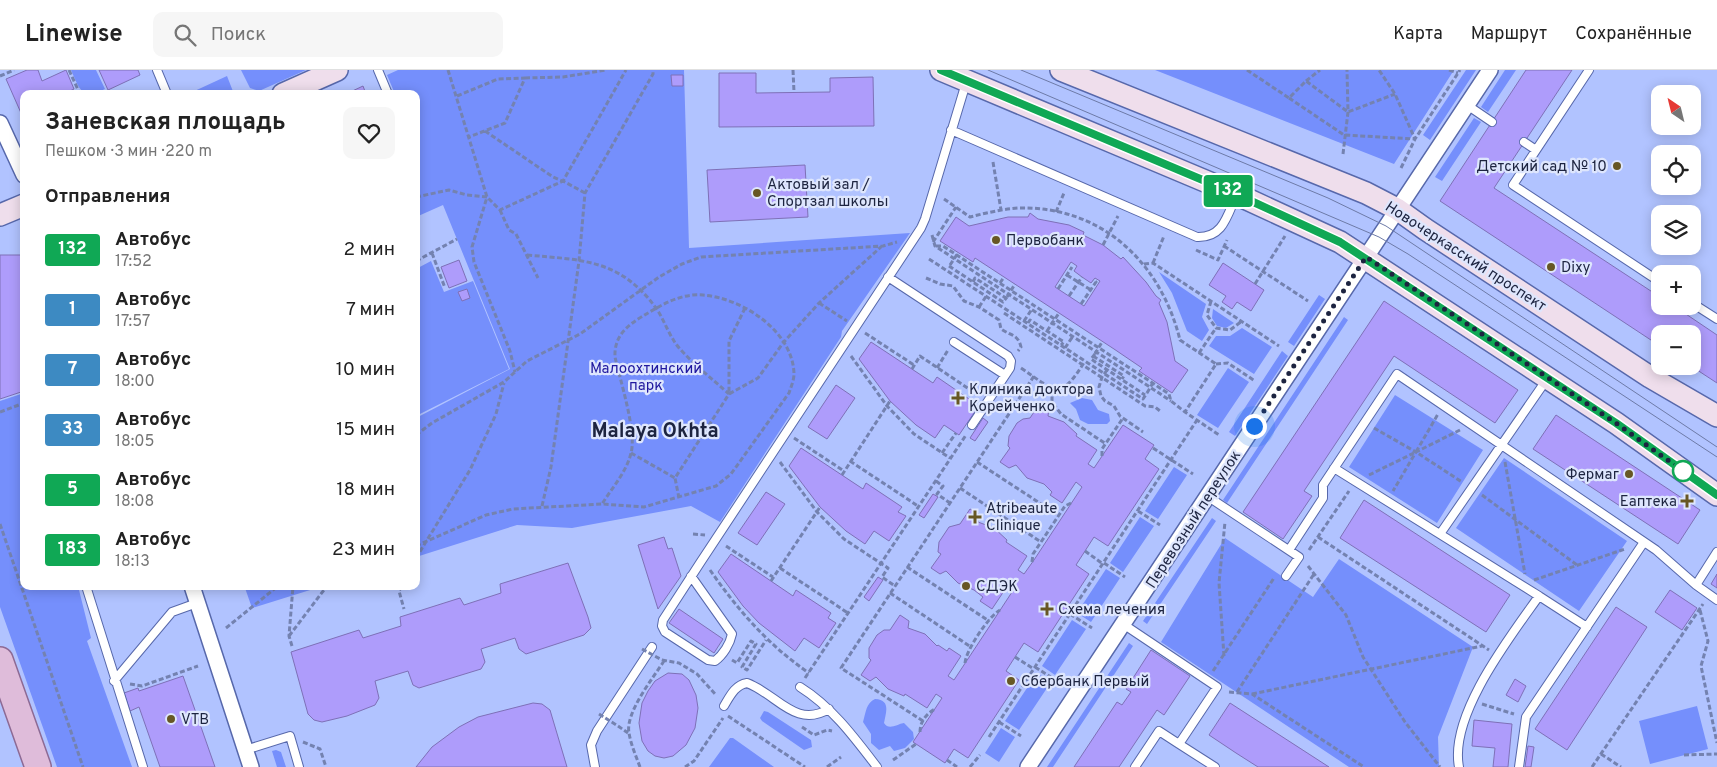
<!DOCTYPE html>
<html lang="ru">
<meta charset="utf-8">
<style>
:root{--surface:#fff;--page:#f6f6f6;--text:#222;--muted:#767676;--line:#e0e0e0}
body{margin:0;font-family:Overpass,sans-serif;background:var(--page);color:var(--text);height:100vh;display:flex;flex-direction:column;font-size:19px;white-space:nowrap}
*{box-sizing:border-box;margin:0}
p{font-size:16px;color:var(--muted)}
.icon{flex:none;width:28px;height:28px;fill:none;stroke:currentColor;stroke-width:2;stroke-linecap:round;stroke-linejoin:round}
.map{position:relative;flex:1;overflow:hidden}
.drawer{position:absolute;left:20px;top:20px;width:400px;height:500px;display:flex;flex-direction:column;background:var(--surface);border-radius:10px;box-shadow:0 2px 12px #0003}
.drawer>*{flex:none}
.badge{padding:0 10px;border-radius:4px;font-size:18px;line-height:32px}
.needle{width:32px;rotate:325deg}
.controls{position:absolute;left:1651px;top:15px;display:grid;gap:10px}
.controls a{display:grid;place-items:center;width:50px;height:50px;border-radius:10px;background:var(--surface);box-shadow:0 2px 12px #0003;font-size:25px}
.you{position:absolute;width:25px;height:25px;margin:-12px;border:4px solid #fff;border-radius:50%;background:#1a73e8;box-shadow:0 0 0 8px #1a73e833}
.map>.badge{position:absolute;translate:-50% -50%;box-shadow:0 0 0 2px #fff}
h2{padding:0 25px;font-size:19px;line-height:45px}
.round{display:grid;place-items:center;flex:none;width:52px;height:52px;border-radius:10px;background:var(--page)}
.summary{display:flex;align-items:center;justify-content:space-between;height:85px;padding:0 25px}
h1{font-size:24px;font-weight:700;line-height:38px}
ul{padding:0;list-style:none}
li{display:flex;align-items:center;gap:15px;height:60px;padding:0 25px}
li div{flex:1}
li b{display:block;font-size:19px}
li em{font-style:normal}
li .badge{min-width:55px;font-weight:700;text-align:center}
header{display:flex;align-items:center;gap:30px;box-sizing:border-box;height:70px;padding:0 25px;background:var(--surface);border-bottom:1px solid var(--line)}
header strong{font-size:24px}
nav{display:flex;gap:28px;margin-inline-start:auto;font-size:18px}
.search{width:350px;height:45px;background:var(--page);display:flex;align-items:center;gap:12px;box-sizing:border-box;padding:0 18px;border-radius:10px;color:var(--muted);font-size:19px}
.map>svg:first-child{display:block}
.green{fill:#758ffc}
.building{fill:#ae9cfb;stroke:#7e70b7;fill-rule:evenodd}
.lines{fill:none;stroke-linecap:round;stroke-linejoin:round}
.lane-casing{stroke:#5768ab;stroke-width:10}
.street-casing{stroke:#5768ab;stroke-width:18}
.secondary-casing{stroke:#5768ab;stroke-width:24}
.primary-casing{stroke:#8d6a94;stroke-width:28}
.path{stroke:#7482b0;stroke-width:3;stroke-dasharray:5 2.5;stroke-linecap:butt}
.lane{stroke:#fff;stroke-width:8}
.street{stroke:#fff;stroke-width:15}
.secondary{stroke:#efdeec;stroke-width:21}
.primary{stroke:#dfbcda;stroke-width:25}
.tram{stroke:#6d7aa7;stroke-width:1}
.path-bridge{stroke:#7482b0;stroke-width:3;stroke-dasharray:5 2.5;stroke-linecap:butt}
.line-casing{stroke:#fff;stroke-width:11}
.line{stroke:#10a855;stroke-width:8}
.walk{stroke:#1d2440;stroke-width:5;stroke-dasharray:0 9}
.poi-dot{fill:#675724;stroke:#dee6fd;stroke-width:2}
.stop-dot{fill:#fff;stroke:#10a855;stroke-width:2.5}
.labels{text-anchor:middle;stroke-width:4.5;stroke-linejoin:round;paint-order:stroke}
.poi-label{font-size:15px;fill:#1d2440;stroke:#dee6fd;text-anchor:start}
.street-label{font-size:15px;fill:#1d2440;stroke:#dee6fd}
.park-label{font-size:15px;fill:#20189e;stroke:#dee6fd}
.district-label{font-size:20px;font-weight:bold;fill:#1d2440;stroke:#dee6fd}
</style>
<header>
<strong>Linewise</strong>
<div class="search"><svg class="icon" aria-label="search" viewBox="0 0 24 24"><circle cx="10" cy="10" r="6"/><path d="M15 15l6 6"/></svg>Поиск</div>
<nav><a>Карта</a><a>Маршрут</a><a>Сохранённые</a></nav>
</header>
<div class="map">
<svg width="1717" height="697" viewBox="0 0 1717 697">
<rect width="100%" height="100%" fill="#b1c3ff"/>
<path class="green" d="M71,0H96L105,19C81,30 80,20 71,0Z
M241,0H306L259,21L250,18Z
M398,0H684L689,178L910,163L842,261L841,267L720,452L691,436L572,458L517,455L416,487V348L510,299L443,135L416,147V24H395L387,5Z
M1155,0H1454L1394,94Z
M1466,0H1476L1430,70L1423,65Z
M1505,0H1516L1488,42L1481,37Z
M227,6L234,24H188Z
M1474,48L1481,52L1442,111L1435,107Z
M431,191L444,222L473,211L509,299L416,346V199Z
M1159,202L1206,234L1202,247L1209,260L1202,271L1187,261L1172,223Z
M1319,225L1325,229L1294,276L1288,272Z
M1213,239L1234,253L1226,258L1217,256L1212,248Z
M1344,247L1348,250L1227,433L1223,430Z
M1242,258L1272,277L1254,304L1209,276L1216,266H1230Z
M1282,281L1288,286L1235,366L1229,362Z
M1228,298L1249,312L1218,358L1197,345Z
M24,323V516H78L91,568L87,571L132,697H57L0,537V331Z
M1395,325L1483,380L1437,453L1349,397Z
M1082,328L1092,330L1098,340L1109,344L1110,351L1107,354H1088L1080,350L1076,339L1070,333Z
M1504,388L1627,471L1579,541L1456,458Z
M1174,397L1187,405L1158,449L1145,441Z
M1140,447L1154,456L1123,502L1110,493Z
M1212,448L1216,451L1147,554L1143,551Z
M1225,468L1313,527L1339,489L1473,577L1438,667L1439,697H1349L1161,572Z
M1106,499L1120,508L1091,552L1077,543Z
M248,516H323L252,538L245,518Z
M1072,550L1086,559L1055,605L1042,596Z
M1129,573L1133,576L1053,697H1047Z
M1037,603L1051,612L1019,660L1005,651Z
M875,629C891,630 886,642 884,653C889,661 897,654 904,653L913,662L914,669L905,678L894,681L890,676L879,680L871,673V664L863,652C866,642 866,633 875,629Z
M1697,636L1708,679L1650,694L1639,651Z
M764,641L768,642L811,670L812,677L804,680L762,651L760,648Z
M1001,658L1015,667L999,692L985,683Z
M730,668H733L774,697H709Z
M276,680L281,682L286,697H277L272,681Z"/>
<path class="building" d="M27,0H38L42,11L66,0L74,19L64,24H24V41L21,43L6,9Z
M99,0H138L140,5L108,20Z
M1526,0H1572L1494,118L1660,227V236H1674L1717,265V313L1691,296L1692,264H1660V276L1440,131Z
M719,3H756V23L830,22V8L873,7L874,56L719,57Z
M671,5H683V16H672Z
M363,16L366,24H346Z
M805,95L808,147L710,152L707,100Z
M1030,143L1038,149L1069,155L1084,162L1083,165L1103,175L1121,189L1123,187L1146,212L1156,226L1161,230L1159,233L1167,252L1175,291L1188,300L1172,323L1139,301L1142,298L1114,279L975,188L973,192L940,171L956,147L969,156L1008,147H1028ZM1071,192L1077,196L1074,201L1082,207L1091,213L1095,208L1100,211L1084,236L1055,217Z
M0,185H24V321L0,329Z
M459,190L467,211L449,218L441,197Z
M1223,193L1264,220L1251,241L1237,232L1232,239L1222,232L1226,226L1209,215Z
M467,219L470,228L462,231L458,222Z
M1384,231L1518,320L1495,353L1394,286L1304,421L1312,426L1283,469L1243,442Z
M871,272L933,313L937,307L972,331L969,335L976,340L959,365L944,355L935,368L916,355L890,331L859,289Z
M836,315L855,328L827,369L808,357Z
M1040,333L1049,339L1048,346L1064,352L1077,364L1076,366L1097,380L1088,394L1094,398L1123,355L1154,375L1145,389L1159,399L1108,476L1094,467L1076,495L1089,504L1038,582L1024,573L1006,601L1019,610L968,688L954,679L945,693L913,672L942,628L936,624L927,638L905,624L904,626L888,619L876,607L870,611L861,605L871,590L869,588V578L877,565L884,560H890L900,545L909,551L908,558L925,564L937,576L938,575L947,581L949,578L961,586L948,606L954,610L995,548L1012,522L1006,518L992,539L980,531L983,527L974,520L958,513L946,501L940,504L931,498L941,484L938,482L939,472L949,457L960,454L970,439L979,444L978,452L994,458L1007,470L1006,472L1027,486L1018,500L1024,504L1034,490L1082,417L1076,412L1062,433L1050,425L1052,422L1044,414L1027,408L1016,395L1009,398L1000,392L1010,378L1008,376L1009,366L1017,353L1023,349L1030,348Z
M1556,345L1700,440L1678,474L1533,379Z
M983,348L988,352L975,371L970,368Z
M801,378L863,419L866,413L902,437L898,442L906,446L889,471L874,461L865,474L846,461L820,437L789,396Z
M766,422L785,434L757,475L738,463Z
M933,424L938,427L924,448L919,445Z
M1364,430L1510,525L1486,562L1340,468Z
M664,467L668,479L672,478L681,506L658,539L638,475Z
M731,484L793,526L796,520L831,543L828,548L836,553L819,578L804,568L795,581L759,553L743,536L718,502Z
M568,493L588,547L591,558L584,565L526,584L519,579L515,568L481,579L485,592L481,599L419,618L413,615L408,601L375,611L379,628L375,635L347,646L322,652L314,650L308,644L291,582L359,560L363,568L401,556L400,547L460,528L464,535L501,523L500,514Z
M1717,504V518L1711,514Z
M878,507L883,510L869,531L864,527Z
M1670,520L1697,538L1682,560L1655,542Z
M1616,537L1647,557L1567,680L1535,659Z
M679,539L723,569L714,583L669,553Z
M1151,580L1190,606L1164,645L1157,640L1119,697H1074L1117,632L1122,635L1131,622L1126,619Z
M668,603L682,604L689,610L696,625L698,638L695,658L686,675L673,686L664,688L655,686L648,681L642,671L639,653L642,633L648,621L655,611Z
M183,606L201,657L215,697H160L139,637L130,641L124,623L138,618L139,621Z
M1515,609L1526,616L1518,632L1506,625Z
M533,633L542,634L550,640L567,697H416L432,677L459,657L478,647Z
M1230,633L1329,697H1258L1236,683L1209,665Z
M1474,650L1512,654L1508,697H1493L1495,678L1472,676Z
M1528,676L1534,677L1531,697H1525Z"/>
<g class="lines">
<g class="lane-casing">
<path id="lane" d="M157,0L167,24
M378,0L388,24
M1589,0L1513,115L1660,212
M1467,35L1492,52
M951,60L1197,167C1223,168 1227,146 1236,126
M1524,72L1536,80
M888,207L1008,286L1011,291L1010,298L972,355
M1692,233L1717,249
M954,272L1005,305
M1334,398L1539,526C1510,567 1449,645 1459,697
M1207,426L1299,487L1286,506
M1440,464L1547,309
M1289,480L1323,428V415L1397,304L1656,480L1696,515L1717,530
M691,506L732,564C730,574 723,585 715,591L708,590L665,562L662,556L663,550L700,493L921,158L925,149L966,13
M1696,515L1717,482
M86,516L143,697
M1539,526L1587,557
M1123,554L1217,617L1179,674L1159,661L1135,697
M114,611L172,542L197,533
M800,617C832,637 854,667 877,697
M724,636C730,626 735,615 747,613C777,624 795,659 829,639
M1179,674L1215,697
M245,680L290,666L299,697
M595,697L591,675L597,661L652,577
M1519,697L1526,647L1644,472"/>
</g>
<g class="street-casing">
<path id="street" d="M0,53L24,105
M192,516L251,697
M1028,697L1490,0"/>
</g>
<g class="secondary-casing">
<path id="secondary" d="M941,0L1236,124L1340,172L1616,353L1717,425
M1061,0L1366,123L1397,139L1425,159L1650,307L1717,346
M283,24L337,0
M0,145L24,135"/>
</g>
<g class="primary-casing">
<path id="primary" d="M0,590L38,697"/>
</g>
<path class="path" d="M69,0L80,24
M448,0L487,127L500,140L563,111
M793,0L794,22
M1247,0L1289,28L1306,11L1348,42L1395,24
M1449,0L1458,3
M0,6L14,0
M525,8L563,7L606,0
M1306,11L1320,0
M457,26L498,9L525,8L505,53L469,67
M1289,28L1344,65L1415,69L1395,24L1379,0
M485,61L553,107L562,111
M1343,84L1348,42L1347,0
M993,92L1001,140
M1401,98L1415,69L1460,0
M585,123L563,111L626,0
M416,127L449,120L467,125L487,127L472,177L474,192L510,281L515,302
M944,129L970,147C986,143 1002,139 1019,138C1102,136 1161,193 1180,270L1216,294L1185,342
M500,140L509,160L516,164L538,208
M1056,142L1064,123
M932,165L935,176L1171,331
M933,172L956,137
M1103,175L1118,146
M936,176H943L1145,308L1169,324L1171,331L1185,342L1219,365
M1224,176L1308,231
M1196,180L1218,190L1227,170
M432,183L445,218
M527,185C582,190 620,189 656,238C663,248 667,260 674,271C682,285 716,312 729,324L675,408L679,428
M929,189L1143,329L1147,323
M416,191L457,169
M1153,193L1164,166
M1144,194L1153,193L1279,276
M949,196L1003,232L1007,227
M926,208L940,214L953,216L964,231L979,237L999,250L1001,259C1011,266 1018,264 1021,277L1018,281
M973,212L975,208L1006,228
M1000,213L1004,207
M1255,214L1285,166
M1058,219L1072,197
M1069,226L1082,207
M1211,231L1207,245L1216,258L1230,260L1242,251
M819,233L847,251
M1081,234L1096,212L1093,210
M979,237L987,225
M745,238L729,271V324L758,308L783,273L819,233L882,176
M1004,243L1145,336L1155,337L1160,341
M1024,251L1032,239
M1028,253L1030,250L1064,272L1061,275
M1047,261L1059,243
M865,263L914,295
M1065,278L1073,266
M1199,283L1216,258
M1095,284L1091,289L1145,325
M851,286L887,336L914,364L950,388
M1093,286L1124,306L1122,309
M1216,294L1228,293L1255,311
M937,298L948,280
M1021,298C1055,321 1060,332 1085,291
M912,299L920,286L978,325
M1107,300L1102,307L1099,317L1101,326L1105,331L1114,336L1120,346L1143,362
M1052,319V332L1061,344L1106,374
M0,342L24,333
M1374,358L1416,382L1393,421
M1460,360L1416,382L1462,412
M416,365L432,353L504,312L527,291L580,264L659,207L682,194L701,187L883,176L897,172
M794,368L844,401
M1153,378L1193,404
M631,383L675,408
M942,383L956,363
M1102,386V379L1123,348
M850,391L918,436
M780,392L817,442L844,469L888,498L882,507L895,516
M977,392L1058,445
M1505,392L1525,504
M842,405L890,331
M1369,405L1416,382L1438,344
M936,411L943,416L937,424L950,433
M960,418L1041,472
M1482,425L1577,495
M542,436L551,397L579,191L585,123L653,4V0
M1138,441L1160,455
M0,454L83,697
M693,464L705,465
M1318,467L1489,580
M416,476L486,445L513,439L602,434L644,437L716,416L731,404L789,323C791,317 794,310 794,304C793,261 742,228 703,225C681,223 661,235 643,246C626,256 614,267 615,287C620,310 637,362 631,383C627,401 612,418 602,434
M726,476L773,507
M1309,480L1349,421
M1085,481L1103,494
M416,488L470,400L496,344L504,313
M1032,492L1033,484L1065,436L1071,433
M1104,493L1125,507
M1308,496L1346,545L1363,587L1405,652L1440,697
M907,497L989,551
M780,498L848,543
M710,500C738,540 768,575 809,603
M1534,510L1625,479
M771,511L820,437
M402,516L399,521L404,539
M890,523L971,577
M1700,540L1708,571L1701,596L1717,673
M1070,544L1092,558
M226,558L278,516
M289,566L327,516
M292,576L289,566L293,516
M1224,586L1219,513L1225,452
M1015,587L1034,599
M662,590L679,593L697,604L716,625
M732,590L737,593L751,571L756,574L742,597L747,600L766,570
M965,593C966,580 989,546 1000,540
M1035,597L1057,611
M1213,601L1274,508
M805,608L966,365
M130,614L142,616L198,596
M1229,622L1252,624L1364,697
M1237,622L1314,504
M1252,624L1482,576
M1482,634L1514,644
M728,646L805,697
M923,651L841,598L1034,306
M999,652L1021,666
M618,656L628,663
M802,657L814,665L827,660L832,661
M920,662C920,652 926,644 935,639
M989,667L1197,350
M303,672L320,679L326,697
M1601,684L1621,697
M1684,685L1717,684
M893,690L916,674
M947,690L957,697
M640,697C636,686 631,675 629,663C625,643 653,608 664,591
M685,697L694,691L723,648
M827,697L841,687
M970,697L980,685
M1592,697L1703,534"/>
<use href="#lane" class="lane"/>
<use href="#street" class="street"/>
<use href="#secondary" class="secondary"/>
<use href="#primary" class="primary"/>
<path class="tram" d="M988,0L1379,167L1408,184L1717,387
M1021,0L1328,128L1386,156L1717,377"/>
<path class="path-bridge" d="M950,195L958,183
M1067,205L1091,220
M1007,227L1015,214
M1095,284L1102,272
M1147,323L1154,311
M642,579L662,590
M599,644L618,656"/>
</g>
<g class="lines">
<g class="line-casing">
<path id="line" d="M941,0L1236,124L1340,172L1616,353L1717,425"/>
</g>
<use href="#line" class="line"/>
<path class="walk" d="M1254,356L1366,187L1616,353L1683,401"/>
</g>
<g class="poi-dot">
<circle cx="1617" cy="96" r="5"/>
<circle cx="757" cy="123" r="5"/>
<circle cx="996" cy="170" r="5"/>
<circle cx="1551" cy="197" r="5"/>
<path d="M955.5 320.5h5v5h5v5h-5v5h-5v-5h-5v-5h5z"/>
<circle cx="1629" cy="404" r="5"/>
<path d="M1684.5 423.5h5v5h5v5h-5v5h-5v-5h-5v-5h5z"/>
<path d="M972.5 439.5h5v5h5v5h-5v5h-5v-5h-5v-5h5z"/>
<circle cx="966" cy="516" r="5"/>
<path d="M1044.5 531.5h5v5h5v5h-5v5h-5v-5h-5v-5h5z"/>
<circle cx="1011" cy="611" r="5"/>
<circle cx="171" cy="649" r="5"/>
</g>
<circle class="stop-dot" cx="1683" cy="401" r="10"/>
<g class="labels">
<g class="poi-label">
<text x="1607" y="101" text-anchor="end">Детский сад № 10</text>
<text x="767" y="119">Актовый зал /<tspan x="767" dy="17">Спортзал школы</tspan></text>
<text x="1006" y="175">Первобанк</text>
<text x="1561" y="202">Dixy</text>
<text x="969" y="324">Клиника доктора<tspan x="969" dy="17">Корейченко</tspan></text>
<text x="1619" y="409" text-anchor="end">Фермаг</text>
<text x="1677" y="436" text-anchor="end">Еаптека</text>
<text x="986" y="443">Atribeaute<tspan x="986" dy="17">Clinique</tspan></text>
<text x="976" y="521">СДЭК</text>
<text x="1058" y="544">Схема лечения</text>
<text x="1021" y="616">Сбербанк Первый</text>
<text x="181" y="654">VTB</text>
</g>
<g class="street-label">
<text transform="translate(1466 186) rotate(33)" y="5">Новочеркасский проспект</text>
<text transform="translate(1193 449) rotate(-57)" y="5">Перевозный переулок</text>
</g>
<g class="park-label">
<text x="646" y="303">Малоохтинский<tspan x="646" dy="17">парк</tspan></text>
</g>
<g class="district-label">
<text x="655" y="367">Malaya Okhta</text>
</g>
</g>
</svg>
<div class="controls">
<a><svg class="needle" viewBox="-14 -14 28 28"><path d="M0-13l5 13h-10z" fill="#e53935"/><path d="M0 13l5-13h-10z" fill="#767676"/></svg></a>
<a><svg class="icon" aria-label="locate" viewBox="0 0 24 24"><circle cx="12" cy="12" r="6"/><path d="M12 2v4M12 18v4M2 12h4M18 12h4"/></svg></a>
<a><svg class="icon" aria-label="layers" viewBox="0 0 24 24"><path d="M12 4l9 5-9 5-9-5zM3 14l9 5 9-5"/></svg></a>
<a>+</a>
<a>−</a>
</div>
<div class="you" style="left:1254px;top:356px"></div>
<b class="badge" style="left:1228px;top:121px;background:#10a855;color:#fff">132</b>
<section class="drawer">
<div class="summary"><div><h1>Заневская площадь</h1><p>Пешком · 3 мин · 220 m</p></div><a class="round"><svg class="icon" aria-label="heart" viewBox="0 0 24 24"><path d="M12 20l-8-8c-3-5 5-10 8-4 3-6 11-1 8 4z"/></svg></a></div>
<h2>Отправления</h2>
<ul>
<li><span class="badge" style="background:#10a855;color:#fff">132</span><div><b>Автобус</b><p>17:52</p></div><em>2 мин</em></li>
<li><span class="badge" style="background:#3d8ac2;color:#fff">1</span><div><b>Автобус</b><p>17:57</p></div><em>7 мин</em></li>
<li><span class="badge" style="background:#3d8ac2;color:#fff">7</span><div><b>Автобус</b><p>18:00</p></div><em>10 мин</em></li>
<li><span class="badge" style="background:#3d8ac2;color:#fff">33</span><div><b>Автобус</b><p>18:05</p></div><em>15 мин</em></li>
<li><span class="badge" style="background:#10a855;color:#fff">5</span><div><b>Автобус</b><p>18:08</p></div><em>18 мин</em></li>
<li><span class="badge" style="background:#10a855;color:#fff">183</span><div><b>Автобус</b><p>18:13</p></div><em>23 мин</em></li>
</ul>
</section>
</div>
